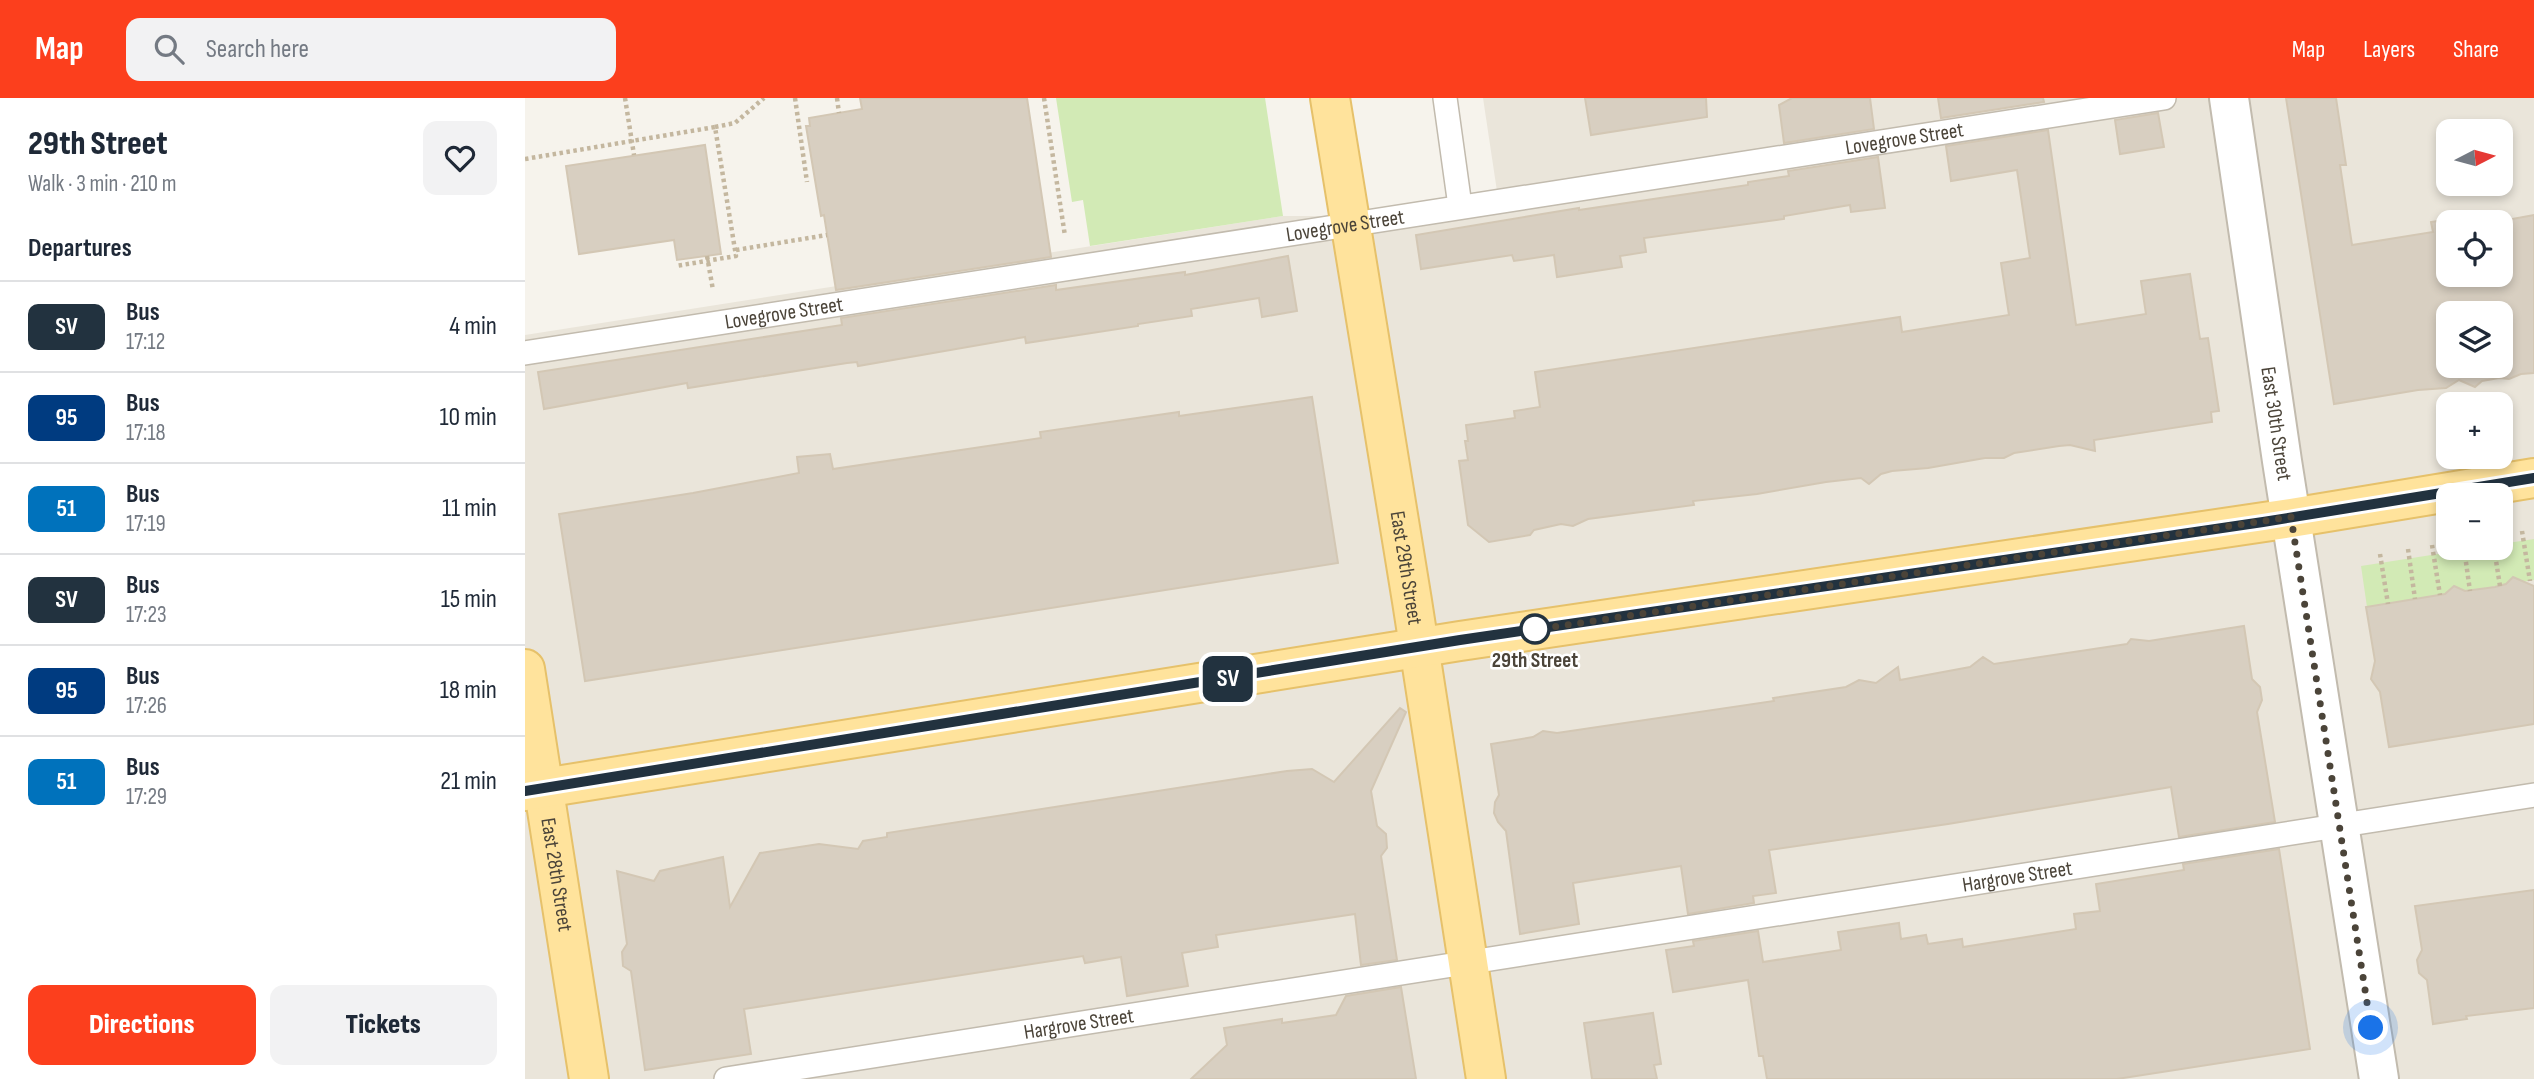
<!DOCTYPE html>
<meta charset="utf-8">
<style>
:root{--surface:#fff;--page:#f2f2f3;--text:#1f2937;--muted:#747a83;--line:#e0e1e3;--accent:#fc3f1d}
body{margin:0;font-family:"Sofia Sans Condensed",sans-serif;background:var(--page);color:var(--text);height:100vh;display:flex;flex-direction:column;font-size:26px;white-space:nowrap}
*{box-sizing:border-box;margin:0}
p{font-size:23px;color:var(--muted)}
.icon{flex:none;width:38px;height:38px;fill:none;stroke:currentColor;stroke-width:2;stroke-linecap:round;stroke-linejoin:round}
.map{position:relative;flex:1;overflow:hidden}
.side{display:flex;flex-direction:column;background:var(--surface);width:525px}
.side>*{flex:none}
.badge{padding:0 14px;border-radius:10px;font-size:24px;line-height:46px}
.needle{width:46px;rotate:84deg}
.fabs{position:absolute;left:1911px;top:21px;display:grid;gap:14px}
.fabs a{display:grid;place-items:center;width:77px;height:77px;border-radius:14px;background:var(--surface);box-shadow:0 4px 10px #0003;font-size:35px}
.you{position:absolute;width:35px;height:35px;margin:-18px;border:5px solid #fff;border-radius:50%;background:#1a73e8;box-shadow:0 0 0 10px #1a73e833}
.map>.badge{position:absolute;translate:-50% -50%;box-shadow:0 0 0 4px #fff}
h2{padding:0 28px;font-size:26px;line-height:63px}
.round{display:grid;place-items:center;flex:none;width:74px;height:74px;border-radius:14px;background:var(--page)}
.overview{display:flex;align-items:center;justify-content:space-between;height:119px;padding:0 28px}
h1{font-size:33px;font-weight:800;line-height:52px}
.action{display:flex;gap:14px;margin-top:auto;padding:14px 28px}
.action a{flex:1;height:80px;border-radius:14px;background:var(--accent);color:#fff;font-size:28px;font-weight:800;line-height:80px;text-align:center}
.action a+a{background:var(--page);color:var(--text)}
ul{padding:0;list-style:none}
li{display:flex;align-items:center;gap:21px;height:91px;padding:0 28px;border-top:2px solid var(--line)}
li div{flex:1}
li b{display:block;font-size:26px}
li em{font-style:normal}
li .badge{min-width:77px;font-weight:700;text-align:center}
header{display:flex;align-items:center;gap:42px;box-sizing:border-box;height:98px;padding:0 35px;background:var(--accent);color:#fff}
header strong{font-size:33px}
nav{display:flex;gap:38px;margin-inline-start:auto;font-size:24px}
.search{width:490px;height:63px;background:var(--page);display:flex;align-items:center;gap:18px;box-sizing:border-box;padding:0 24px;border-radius:14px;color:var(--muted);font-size:26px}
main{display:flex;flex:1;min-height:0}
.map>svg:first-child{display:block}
.residential{fill:#eae5da;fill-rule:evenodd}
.green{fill:#d2eab5}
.building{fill:#d8cfc1;stroke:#d3c7b4;stroke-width:2;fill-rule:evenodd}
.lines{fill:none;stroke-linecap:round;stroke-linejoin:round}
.service-casing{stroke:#c2bbae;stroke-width:26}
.minor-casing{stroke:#c2bbae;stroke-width:42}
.primary-casing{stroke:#e6c16a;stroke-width:42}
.path{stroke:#c4b79f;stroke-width:4.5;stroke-dasharray:3.5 3.5;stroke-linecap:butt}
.service{stroke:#fff;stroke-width:23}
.minor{stroke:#fff;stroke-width:38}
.primary{stroke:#ffe39c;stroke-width:38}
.line-casing{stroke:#fff;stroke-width:16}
.line{stroke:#22323f;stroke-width:10}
.walk{stroke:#4b4439;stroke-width:7;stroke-dasharray:0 12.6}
.stop-dot{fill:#fff;stroke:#22323f;stroke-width:3.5}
.labels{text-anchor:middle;stroke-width:5;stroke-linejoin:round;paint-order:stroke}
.street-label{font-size:21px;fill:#4b4439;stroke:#fff}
.stop-label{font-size:21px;font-weight:bold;fill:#4b4439;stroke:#fff}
</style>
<header>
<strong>Map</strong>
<div class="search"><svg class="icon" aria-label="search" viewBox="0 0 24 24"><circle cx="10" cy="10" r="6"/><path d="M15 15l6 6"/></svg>Search here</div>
<nav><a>Map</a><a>Layers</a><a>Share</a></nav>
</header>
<main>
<section class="side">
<div class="overview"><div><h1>29th Street</h1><p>Walk · 3 min · 210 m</p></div><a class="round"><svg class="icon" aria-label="heart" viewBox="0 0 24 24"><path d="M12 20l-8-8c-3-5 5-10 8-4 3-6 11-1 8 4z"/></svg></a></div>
<h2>Departures</h2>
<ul>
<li><span class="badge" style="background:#22323f;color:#fff">SV</span><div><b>Bus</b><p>17:12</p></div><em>4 min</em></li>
<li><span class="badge" style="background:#003b80;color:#fff">95</span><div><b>Bus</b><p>17:18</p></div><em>10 min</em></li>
<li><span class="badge" style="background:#0072bc;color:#fff">51</span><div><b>Bus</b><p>17:19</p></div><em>11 min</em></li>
<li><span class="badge" style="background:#22323f;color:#fff">SV</span><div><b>Bus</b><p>17:23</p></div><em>15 min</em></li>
<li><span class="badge" style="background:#003b80;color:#fff">95</span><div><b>Bus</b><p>17:26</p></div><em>18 min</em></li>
<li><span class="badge" style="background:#0072bc;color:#fff">51</span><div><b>Bus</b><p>17:29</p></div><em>21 min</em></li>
</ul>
<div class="action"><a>Directions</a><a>Tickets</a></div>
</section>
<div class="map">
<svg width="2009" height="981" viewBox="0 0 2009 981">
<rect width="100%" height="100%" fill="#f6f3ec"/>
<path class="residential" d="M958,0H2009V981H0V237L758,118H879L973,100ZM1923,33H1976V86H1923ZM1923,124H1976V177H1923ZM1923,215H1976V268H1923ZM1923,306H1976V359H1923ZM1923,397H1976V450H1923Z"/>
<path class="green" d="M531,0H740L758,118L565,148L558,102L547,104Z
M2009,441V482L1842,509L1836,468L1951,450H1976V446Z"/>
<path class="building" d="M335,0H502L526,159L311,192L299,117L296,118L281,28H285L284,20L337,11Z
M1060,0H1181L1182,19L1066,37Z
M1267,0H1345L1349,31L1259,45L1254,7Z
M1413,0H1518L1519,4L1416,20Z
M1761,0H1811L1821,67H1815L1827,147L1908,134L1906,124L1961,115L1963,124H1923V177H1976V124H1971L2009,117V275L1996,276L1984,281L1974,280L1957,283L1950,289L1934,282L1921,290L1893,292L1809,306ZM1923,215H1976V268H1923Z
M1633,15L1639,49L1595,56L1590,22Z
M1523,32L1551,227L1621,216L1616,183L1665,176L1675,241L1683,240L1694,313L1686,314L1687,324L1569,342L1570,353L1545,347L1534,348L1489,355L1479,360H1460L1403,370L1367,373L1356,376L1344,386L1336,380L1301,384L1232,396L1168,403L1169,407L1063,421L1048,428L1036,426L1009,432L1005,437L964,444L943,427L934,363L943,362L940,343H943L941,327L990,320L989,313L1015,309L1010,274L1375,219L1377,234L1484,217L1476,165L1505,160L1492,72L1426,83L1421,48Z
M180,47L196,156L152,162L149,142L54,156L41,68Z
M1353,59L1360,110L1326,114L1325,107L1259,118V121L1119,140L1121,154L1095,158L1097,169L1032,179L1029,157L989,163L987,157L896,171L891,137L1054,110V112L1223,87V84L1264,78L1263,73Z
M763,158L772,213L737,219L734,200L666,211L667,218L613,226V228L501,245L500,239L333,268L332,264L322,265L163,290L162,285L19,311L13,274L317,227L316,220L531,187V192L660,174V177Z
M787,299L813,465L60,583L34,416L168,395L274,375L272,359L305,356L308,371L516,340L515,334L654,314V318Z
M1988,479L2009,488V626L1864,649L1855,594L1846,581L1850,563L1841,509L1920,496L1929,488L1940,493L1970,489L1981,486Z
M1719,528L1727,581L1735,589L1737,602L1732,614L1750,724L1654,739L1646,689L1423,726L1244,752L1251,795L1228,798L1229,805L1163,816L1156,768L1048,785L1054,826L995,836L981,733L973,724L969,715L970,704L974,697L966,646L1008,639L1018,633L1032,635L1249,603L1248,600L1321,589L1334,582L1351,585L1373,569L1375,582L1445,569L1458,559L1469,566L1602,546L1606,541L1624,543Z
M875,610L881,614L846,693L852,728L861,736L862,750L856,758L872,862L836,867L830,816L691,837L693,849L657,855L663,888L602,898L596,859L560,865L558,858L219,911L226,956L120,972L106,873L98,868L97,854L102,846L92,773L129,783L135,773L198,759L205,809L235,755L294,746L333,751L338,743L362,739V735L762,673L787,671L809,684Z
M1754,751L1785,951L1592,981H1242L1238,958H1234L1223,882L1148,894L1141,852L1169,848L1168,843L1233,833L1238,864L1316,852L1313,834L1374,825L1376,841L1401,837L1403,846L1437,841L1438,849L1551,831L1549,816L1575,813L1571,786L1659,772L1658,766Z
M2009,792V910L1941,918L1942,921L1908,926L1902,882L1894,875L1892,862L1897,852L1890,808Z
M876,889L891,981H666L702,947L699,930L757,921V925L811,917L821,898Z
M1128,915L1136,966L1129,967L1132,981H1067L1059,925Z"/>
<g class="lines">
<g class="service-casing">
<g id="service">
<path d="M920,0L935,108"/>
<path id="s1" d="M0,255L1639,0"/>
<path id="s2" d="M201,981L2009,697"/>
</g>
</g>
<g class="minor-casing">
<g id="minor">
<path id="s3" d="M1704,0L1757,363L1854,981"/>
</g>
</g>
<g class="primary-casing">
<g id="primary">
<path id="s4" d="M805,0L887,503L961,981"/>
<path id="s5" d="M0,571L64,981"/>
<path d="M0,693L935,543L1766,420L2009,380"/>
</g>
</g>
<path class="path" d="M100,0L109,57
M270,0L282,84
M312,0L314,15
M519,0L540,138
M190,29L210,25L239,0
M0,61L190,29L211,158L151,168
M211,152L302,137
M182,158L188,192
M1997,433L2005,483
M1907,447L1915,497
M1939,450L1945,493
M1969,450L1975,488
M1883,451L1890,501
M1855,456L1863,506"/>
<use href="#service" class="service"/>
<use href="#minor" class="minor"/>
<use href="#primary" class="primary"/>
</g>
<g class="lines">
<g class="line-casing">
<path id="line" d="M0,693L935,542L1738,424L2009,380"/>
</g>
<use href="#line" class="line"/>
<path class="walk" d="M1010,531L1008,532L1766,419L1846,930"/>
</g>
<circle class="stop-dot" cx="1010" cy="531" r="14"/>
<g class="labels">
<g class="street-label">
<text dy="7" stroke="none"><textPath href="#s1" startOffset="1396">Lovegrove Street</textPath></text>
<text dy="7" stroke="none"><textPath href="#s1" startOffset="830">Lovegrove Street</textPath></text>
<text dy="7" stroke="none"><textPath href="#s1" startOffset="262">Lovegrove Street</textPath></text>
<text dy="7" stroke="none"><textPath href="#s3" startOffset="329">East 30th Street</textPath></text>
<text dy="7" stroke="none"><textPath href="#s4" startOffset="476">East 29th Street</textPath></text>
<text dy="7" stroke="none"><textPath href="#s5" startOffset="208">East 28th Street</textPath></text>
<text dy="7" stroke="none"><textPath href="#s2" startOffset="1307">Hargrove Street</textPath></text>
<text dy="7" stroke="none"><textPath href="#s2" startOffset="357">Hargrove Street</textPath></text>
</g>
<g class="stop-label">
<text x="1010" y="569">29th Street</text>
</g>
</g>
</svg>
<div class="fabs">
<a><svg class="needle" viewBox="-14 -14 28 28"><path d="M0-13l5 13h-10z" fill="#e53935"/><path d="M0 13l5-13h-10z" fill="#747a83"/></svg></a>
<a><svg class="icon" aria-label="locate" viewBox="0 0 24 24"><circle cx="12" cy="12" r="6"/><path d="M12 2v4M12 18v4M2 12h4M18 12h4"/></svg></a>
<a><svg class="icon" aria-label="layers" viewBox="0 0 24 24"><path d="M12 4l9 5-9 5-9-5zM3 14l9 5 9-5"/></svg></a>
<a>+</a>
<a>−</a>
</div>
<div class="you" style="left:1846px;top:930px"></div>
<b class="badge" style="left:703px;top:581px;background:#22323f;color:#fff">SV</b>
</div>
</main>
